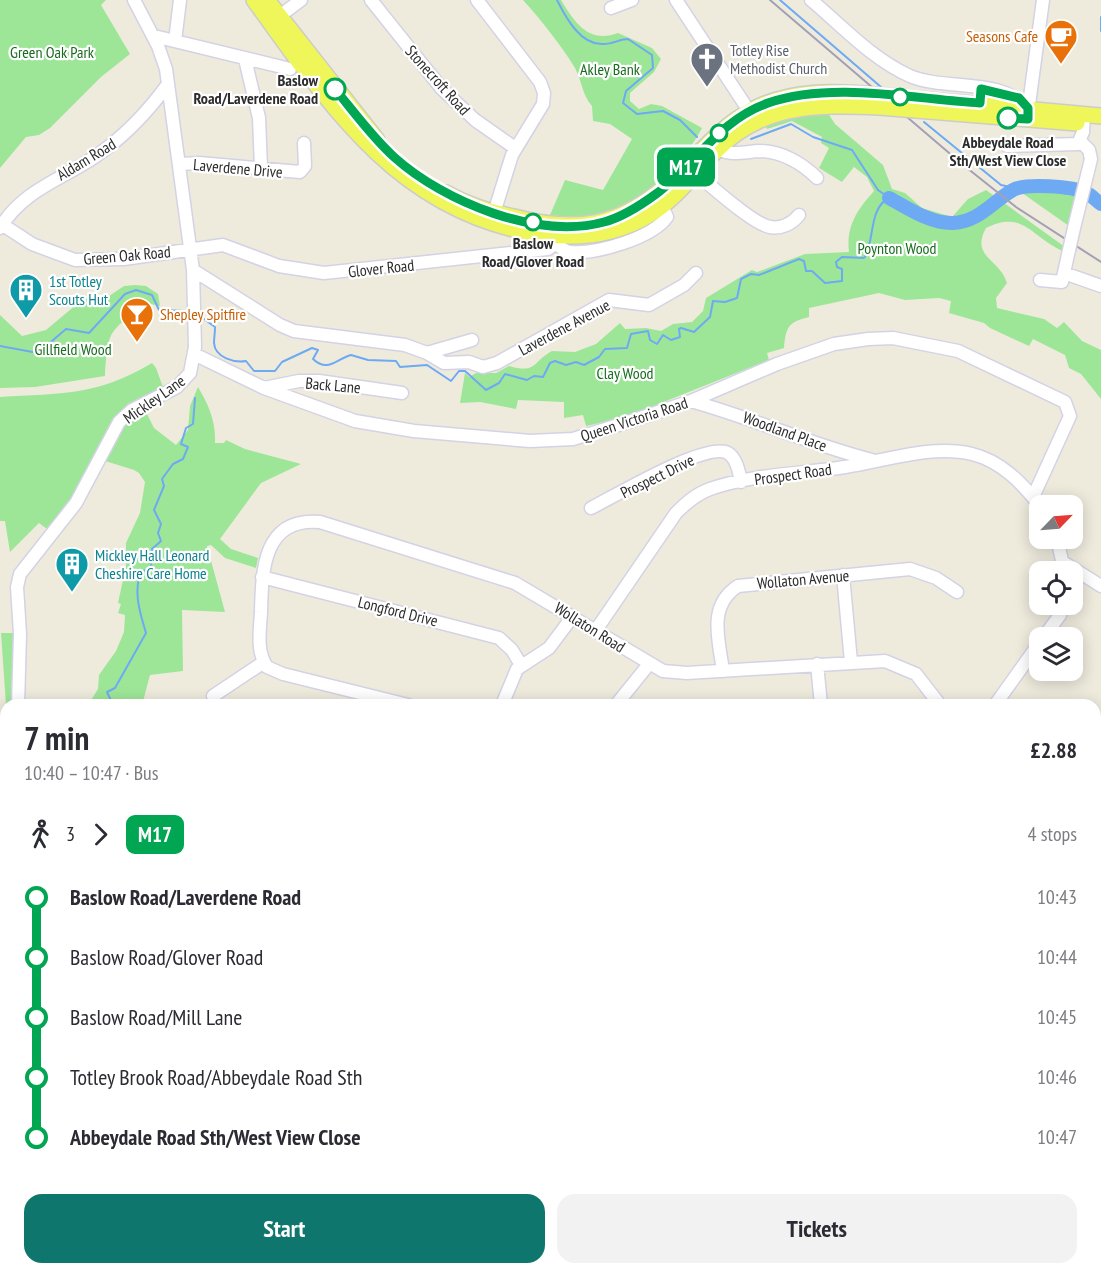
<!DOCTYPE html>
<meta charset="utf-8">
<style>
:root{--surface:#fff;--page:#f2f2f3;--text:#2b2b33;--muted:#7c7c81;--accent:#0f766e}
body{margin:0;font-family:"PT Sans Narrow",sans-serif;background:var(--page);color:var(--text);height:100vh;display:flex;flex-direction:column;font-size:22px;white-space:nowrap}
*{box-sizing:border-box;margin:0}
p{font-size:20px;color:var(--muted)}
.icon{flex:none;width:33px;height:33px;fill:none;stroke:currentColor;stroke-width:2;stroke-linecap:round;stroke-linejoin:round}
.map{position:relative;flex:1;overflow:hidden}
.sheet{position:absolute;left:0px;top:699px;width:1101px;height:576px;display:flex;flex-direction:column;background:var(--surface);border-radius:18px 18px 0 0;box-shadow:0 3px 15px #0003}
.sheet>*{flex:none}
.badge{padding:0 12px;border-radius:9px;font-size:21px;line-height:39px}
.needle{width:39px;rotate:65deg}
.controls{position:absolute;left:1029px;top:495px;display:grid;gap:12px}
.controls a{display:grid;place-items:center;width:54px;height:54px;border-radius:12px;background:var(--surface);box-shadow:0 3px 15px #0003;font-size:30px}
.map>.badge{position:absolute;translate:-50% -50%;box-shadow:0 0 0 3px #fff}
.legs{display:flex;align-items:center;gap:9px;height:66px;padding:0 24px;font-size:20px}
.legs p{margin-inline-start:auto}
.summary{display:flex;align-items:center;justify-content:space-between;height:102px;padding:0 24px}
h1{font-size:33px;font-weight:700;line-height:45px}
.primary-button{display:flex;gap:12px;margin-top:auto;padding:12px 24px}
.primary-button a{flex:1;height:69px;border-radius:18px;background:var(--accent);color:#fff;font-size:24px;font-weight:700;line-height:69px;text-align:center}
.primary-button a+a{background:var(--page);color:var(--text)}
ul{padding:0 24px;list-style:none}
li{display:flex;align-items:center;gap:21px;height:60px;font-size:22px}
li i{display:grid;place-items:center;width:9px;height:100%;margin:0 8px;background:currentColor}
li i::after{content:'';width:15px;height:15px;margin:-8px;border:4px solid;border-radius:50%;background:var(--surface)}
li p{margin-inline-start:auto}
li:first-child i{background:linear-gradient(#0000 50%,currentColor 0)}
li:last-child i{background:linear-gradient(currentColor 50%,#0000 0)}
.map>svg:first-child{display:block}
.education{fill:#f0eecc}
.green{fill:#9de698}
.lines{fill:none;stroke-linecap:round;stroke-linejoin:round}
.stream{stroke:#6daaf3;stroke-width:2}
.river{stroke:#6daaf3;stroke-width:14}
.minor-casing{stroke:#d4d2e5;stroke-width:15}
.major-casing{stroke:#ccc;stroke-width:18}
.minor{stroke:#fff;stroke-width:12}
.major{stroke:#eef65a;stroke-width:15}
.rail{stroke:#a3a0b6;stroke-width:2}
.minor-bridge-casing{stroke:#d4d2e5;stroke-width:15;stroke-linecap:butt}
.major-bridge-casing{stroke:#ccc;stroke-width:18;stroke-linecap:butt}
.minor-bridge{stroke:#fff;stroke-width:12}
.major-bridge{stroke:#eef65a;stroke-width:15}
.line-1-casing{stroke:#fff;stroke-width:14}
.line-1{stroke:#00a651;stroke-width:9}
.stop-1-dot{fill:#fff;stroke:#00a651;stroke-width:3}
.labels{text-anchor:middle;stroke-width:4.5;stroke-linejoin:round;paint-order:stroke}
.food-label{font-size:16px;fill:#c56008;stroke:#fff;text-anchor:end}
.worship-label{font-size:16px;fill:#5b616d;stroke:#fff;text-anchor:start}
.park-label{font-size:16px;fill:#186c1e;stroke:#fff}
.stop-label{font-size:16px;font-weight:bold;fill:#2c2c2c;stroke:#fff}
.street-label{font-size:16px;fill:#2c2c2c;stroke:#fff}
.culture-label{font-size:16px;fill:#0d838f;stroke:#fff;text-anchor:start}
</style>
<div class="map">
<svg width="1101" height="1275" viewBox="0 0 1101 1275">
<rect width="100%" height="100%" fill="#eeebdd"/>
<path class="education" d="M1101,1209V1275H1090L1085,1269H1095V1232Z"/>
<path class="green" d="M0,0H106L101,5L130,54L101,77L50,128L39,135L26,137L0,168Z
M523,0H561C575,23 589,44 618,33L652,48L661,59L654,72L630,93V101L639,109L651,104L662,106L702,128C680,170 632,215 582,218C572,219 560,216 550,215L565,180L603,190L632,139L610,124L593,121L592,106C582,95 582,81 575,68C561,45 541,20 523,0Z
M826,110L835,124L883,165L892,189L905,193L922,208L952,217L968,199L986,190L1065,247L1063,251C1032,238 1024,209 986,228C970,257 1000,259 1007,283L996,298L997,308L1044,319L1057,328L1064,322L1082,341L1101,350V399L1081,374L1069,368L1065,355L1033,339L1029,346L990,328L984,323L949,313L951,301L939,298L905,300L879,293L809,308V317C788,322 786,327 784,348L767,353L769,360L626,417L586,426L583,415L564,418V402L518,400L516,409L480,402L460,403L465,373L469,377L476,373H496L509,366C537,374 532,362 552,351L575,352L596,344L620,323L625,329L646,328L661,331L673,324L692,322L703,311L706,298L752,270L757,272L805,254L849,252C846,226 857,210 874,191L867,177L854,167L842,182L819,168L829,148L821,143L822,137L792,121L767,129L765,124Z
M1034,186L1078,190L1069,226L1015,188Z
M135,285L146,286L158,294L160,306L146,303C109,333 108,328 105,376L35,387L0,388V315L22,336L46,330L83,299L109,296L124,286Z
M152,363L156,368L164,390L123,410L115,419L76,495L51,532L39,523L10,552L5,521H0V397C62,393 97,396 152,363Z
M198,387C208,404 216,420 215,443H224L226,440L245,449L301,464L261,483L220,539L231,549L258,558L256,568L225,558L211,545L207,546L225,612L182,610L183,671L150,675L142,705H88L98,689L99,675L116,651L124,632L125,615L118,613L121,604L118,603L126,566V543L140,513L145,482L139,473L134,470L102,460L119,427L144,408L154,428L176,445L188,430L190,406Z
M1,633H14L13,705H6Z"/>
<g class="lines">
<path class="stream" d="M557,0C566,18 581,46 604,44C613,44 620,39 628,39L652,55L653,68L626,91L623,103L637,114L663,111L680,120L697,137
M780,0L881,87
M1101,17V31
M924,122L1001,185L1015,188
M204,319L215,327C215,333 214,338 214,343C215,358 235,363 246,361L254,371H275L282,362L312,348L318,350L313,359C328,373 336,359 351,355L368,360L396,361L400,367L427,365L451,381L459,371H465L486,390L499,383L505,374L527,380L534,376L543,377L550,363L555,361L566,365L576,362L584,365L599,357L605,349L627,348L631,334L648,331L650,340L657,344L663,335L671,340L680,337L679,329L681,328L694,332L710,317L713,301L725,302L737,298L741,279L751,274L759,275L799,259L804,261L806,271H812L825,283L842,281V269L837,267L836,262L842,257L864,258C875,243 868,208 889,198L878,190L852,150L813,137L791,124L751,139
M0,346L38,353L66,329L89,333L125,294L136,290L152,295L159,310L185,311
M113,705L107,692L115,688L146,633C140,613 133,592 141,572L151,568L152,549L161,541L158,533L161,524L154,510L164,486L162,479L173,464L183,459L188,447L181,444L186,428L193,424L195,398
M486,1269L499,1275"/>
<path class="river" d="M889,198C908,208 931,224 953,223C979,222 993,201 1013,190C1025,183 1073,186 1086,193C1092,195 1096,201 1101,204"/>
<g class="minor-casing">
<path id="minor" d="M371,0L442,89L475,120L515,148
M477,0L540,82L544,93L543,104L512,155L494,213
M676,0L753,117
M811,0C842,26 872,59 910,76C946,91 1000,77 1028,108
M611,8L632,0
M273,21L301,0
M154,36L290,69
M175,41L180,0
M245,59L259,118L261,168
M1028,112L1043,0
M1007,146L1078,144L1083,132L1084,114
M717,149C731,156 744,152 759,151C781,151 802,163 817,178
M180,164L199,163L300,172L305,166L304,143
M689,168C706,181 752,224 770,227C781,229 792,224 799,215
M0,223L32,244L75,260L124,259L223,245L279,266L324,273L548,249L556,243L558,228
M0,228C23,190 61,180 96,156C125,136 147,113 168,84
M1074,228L1091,159L1089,150L1081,142
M556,243C560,247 565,252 571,252C597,254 652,238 667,217L659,199
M193,270L280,325L294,331L405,345L427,353L444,363L469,362L483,367L497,363L609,300L649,305L684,285L696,273
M1064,273L1101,286
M1040,280L1062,282L1069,250
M427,353L472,340
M194,354L264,388L355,421L414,431L530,441L573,439L628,422L691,401L777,364L834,344L868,339L893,338L958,351L1065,402L1070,416L1033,497
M264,388L299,381H319L402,393
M691,401C752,418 812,445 872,460
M591,508C615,496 707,441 728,453C737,459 739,472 741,482
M1057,538L1064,570
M1063,562L1101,586
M843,575L851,662
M262,577L499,638L512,650L521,665
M596,630L676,513C686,503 696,494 710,489C752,474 801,474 845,467C885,461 932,444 972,454C1001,461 1022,483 1040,506
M1043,638L1060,615L1063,604
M817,664L821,705
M723,671C719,640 707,606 738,586L910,569L936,578L957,592
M213,696L264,662
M18,705L20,634L17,587L20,574L76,503L119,422L132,410L177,387L190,373L195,347L193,270L166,69L158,46L134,0
M408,705L283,674L267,667C256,651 260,631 261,612C262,570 263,517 320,522L515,583L663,671L687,673L885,661L916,674L940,705
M502,705L517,669L549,648L573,616
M616,705L649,664
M995,705L1040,642
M1095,734L1101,731
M1095,838L1101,839
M1095,993L1101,995
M1095,1073L1101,1075
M92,1269L93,1275"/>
</g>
<g class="major-casing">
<path id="major" d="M254,0C328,102 394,206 527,232C570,240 611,238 649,215C676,199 694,173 715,152C760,104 818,104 879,107
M267,0L377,140
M905,98L1101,116
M916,110L1077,123
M446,193C467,205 490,212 514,217C575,233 621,227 669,183C697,157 719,127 754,109C791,90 834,91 875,95
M995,1269L1000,1275
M919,1275L922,1269"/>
</g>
<use href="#minor" class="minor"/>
<use href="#major" class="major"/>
<path class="rail" d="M770,0L962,164L1016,207L1101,262"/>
<g class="minor-bridge-casing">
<path id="minor-bridge" d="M1069,250L1074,228"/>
</g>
<g class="major-bridge-casing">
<path id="major-bridge" d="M875,95L905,98
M879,107L916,110"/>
</g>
<use href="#minor-bridge" class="minor-bridge"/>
<use href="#major-bridge" class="major-bridge"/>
</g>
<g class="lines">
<g class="line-1-casing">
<path id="line-1" d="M335,89C354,112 372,137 394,157C444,202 538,240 604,222C623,217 641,205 656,194C695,165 719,120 768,103C831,81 914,99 980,103L981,89L1019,98L1028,108V119L1008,118"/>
</g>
<use href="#line-1" class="line-1"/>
</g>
<defs>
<g id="cafe-pin" transform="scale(1.725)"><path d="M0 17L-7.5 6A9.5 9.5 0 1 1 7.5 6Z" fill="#e8710a" stroke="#fff"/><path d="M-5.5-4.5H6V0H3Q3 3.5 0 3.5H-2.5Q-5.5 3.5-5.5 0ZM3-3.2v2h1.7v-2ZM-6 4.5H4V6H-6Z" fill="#fff"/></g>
<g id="church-pin" transform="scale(1.725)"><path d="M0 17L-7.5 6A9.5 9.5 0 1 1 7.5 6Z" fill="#6b7280" stroke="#fff"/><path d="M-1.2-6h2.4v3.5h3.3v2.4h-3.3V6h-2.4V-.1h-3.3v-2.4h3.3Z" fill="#fff"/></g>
<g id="building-pin" transform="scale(1.725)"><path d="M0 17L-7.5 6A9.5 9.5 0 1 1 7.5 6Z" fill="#0f9aa8" stroke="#fff"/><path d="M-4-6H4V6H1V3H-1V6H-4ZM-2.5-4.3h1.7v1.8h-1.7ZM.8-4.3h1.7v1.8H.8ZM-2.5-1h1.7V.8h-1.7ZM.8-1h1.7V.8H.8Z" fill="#fff"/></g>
<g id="bar-pin" transform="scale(1.725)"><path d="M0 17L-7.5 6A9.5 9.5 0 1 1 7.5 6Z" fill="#e8710a" stroke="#fff"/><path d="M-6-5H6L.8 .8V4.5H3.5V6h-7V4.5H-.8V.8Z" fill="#fff"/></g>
</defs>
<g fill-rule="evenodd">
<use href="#cafe-pin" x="1061" y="36"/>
<use href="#church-pin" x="707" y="59"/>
<use href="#building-pin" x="26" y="290"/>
<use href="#bar-pin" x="137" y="314"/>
<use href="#building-pin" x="72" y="564"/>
</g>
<g class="stop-1-dot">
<circle cx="335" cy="89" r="10"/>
<circle cx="900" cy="97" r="8"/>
<circle cx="1008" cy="118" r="10"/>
<circle cx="719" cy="133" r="8"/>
<circle cx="533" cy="222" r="8"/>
</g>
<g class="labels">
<g class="food-label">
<text x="1038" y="42">Seasons Cafe</text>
<text x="160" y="320" text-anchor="start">Shepley Spitfire</text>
</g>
<g class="worship-label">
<text x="730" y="56">Totley Rise<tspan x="730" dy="18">Methodist Church</tspan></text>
</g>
<g class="park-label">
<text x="52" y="58">Green Oak Park</text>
<text x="610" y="75">Akley Bank</text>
<text x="897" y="254">Poynton Wood</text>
<text x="73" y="355">Gillfield Wood</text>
<text x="625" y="379">Clay Wood</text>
</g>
<g class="stop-label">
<text x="318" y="86" text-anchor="end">Baslow<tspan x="318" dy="18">Road/Laverdene Road</tspan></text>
<text x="1008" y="148">Abbeydale Road<tspan x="1008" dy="18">Sth/West View Close</tspan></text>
<text x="533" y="249">Baslow<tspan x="533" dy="18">Road/Glover Road</tspan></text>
</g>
<g class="street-label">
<text transform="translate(438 80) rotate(48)" y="6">Stonecroft Road</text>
<text transform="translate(86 159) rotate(-31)" y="6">Aldam Road</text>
<text transform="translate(238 168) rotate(5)" y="6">Laverdene Drive</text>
<text transform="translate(127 255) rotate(-5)" y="6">Green Oak Road</text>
<text transform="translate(381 268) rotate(-6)" y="6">Glover Road</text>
<text transform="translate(564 327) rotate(-28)" y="6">Laverdene Avenue</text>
<text transform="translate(333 385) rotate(5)" y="6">Back Lane</text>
<text transform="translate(154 399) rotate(-35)" y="6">Mickley Lane</text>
<text transform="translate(634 419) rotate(-18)" y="6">Queen Victoria Road</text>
<text transform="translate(785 431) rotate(20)" y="6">Woodland Place</text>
<text transform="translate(793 474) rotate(-8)" y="6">Prospect Road</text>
<text transform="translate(657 476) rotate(-26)" y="6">Prospect Drive</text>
<text transform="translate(803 579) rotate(-5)" y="6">Wollaton Avenue</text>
<text transform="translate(398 611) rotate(14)" y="6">Longford Drive</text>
<text transform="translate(590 627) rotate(32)" y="6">Wollaton Road</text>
</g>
<g class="culture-label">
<text x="49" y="287">1st Totley<tspan x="49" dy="18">Scouts Hut</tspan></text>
<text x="95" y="561">Mickley Hall Leonard<tspan x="95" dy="18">Cheshire Care Home</tspan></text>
</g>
</g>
</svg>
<div class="controls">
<a><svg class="needle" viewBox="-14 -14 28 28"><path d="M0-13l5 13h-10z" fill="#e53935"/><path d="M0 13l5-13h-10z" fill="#7c7c81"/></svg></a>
<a><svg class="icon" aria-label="locate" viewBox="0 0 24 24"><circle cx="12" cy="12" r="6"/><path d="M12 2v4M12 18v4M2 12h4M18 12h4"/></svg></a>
<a><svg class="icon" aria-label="layers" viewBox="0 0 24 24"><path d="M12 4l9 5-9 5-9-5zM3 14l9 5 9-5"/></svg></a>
</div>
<b class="badge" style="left:686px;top:167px;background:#00a651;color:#fff">M17</b>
<section class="sheet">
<div class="summary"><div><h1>7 min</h1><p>10:40 – 10:47 · Bus</p></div><b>£2.88</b></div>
<div class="legs"><svg class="icon" aria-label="walk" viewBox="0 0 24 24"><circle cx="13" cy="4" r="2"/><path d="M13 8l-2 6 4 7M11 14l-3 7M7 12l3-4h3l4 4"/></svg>3<svg class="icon" aria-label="forward" viewBox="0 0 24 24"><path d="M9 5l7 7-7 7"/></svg><b class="badge" style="background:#00a651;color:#fff">M17</b><p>4 stops</p></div>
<ul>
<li><i style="color:#00a651"></i><b>Baslow Road/Laverdene Road</b><p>10:43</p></li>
<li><i style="color:#00a651"></i><span>Baslow Road/Glover Road</span><p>10:44</p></li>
<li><i style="color:#00a651"></i><span>Baslow Road/Mill Lane</span><p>10:45</p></li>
<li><i style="color:#00a651"></i><span>Totley Brook Road/Abbeydale Road Sth</span><p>10:46</p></li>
<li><i style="color:#00a651"></i><b>Abbeydale Road Sth/West View Close</b><p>10:47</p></li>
</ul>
<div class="primary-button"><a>Start</a><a>Tickets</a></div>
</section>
</div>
